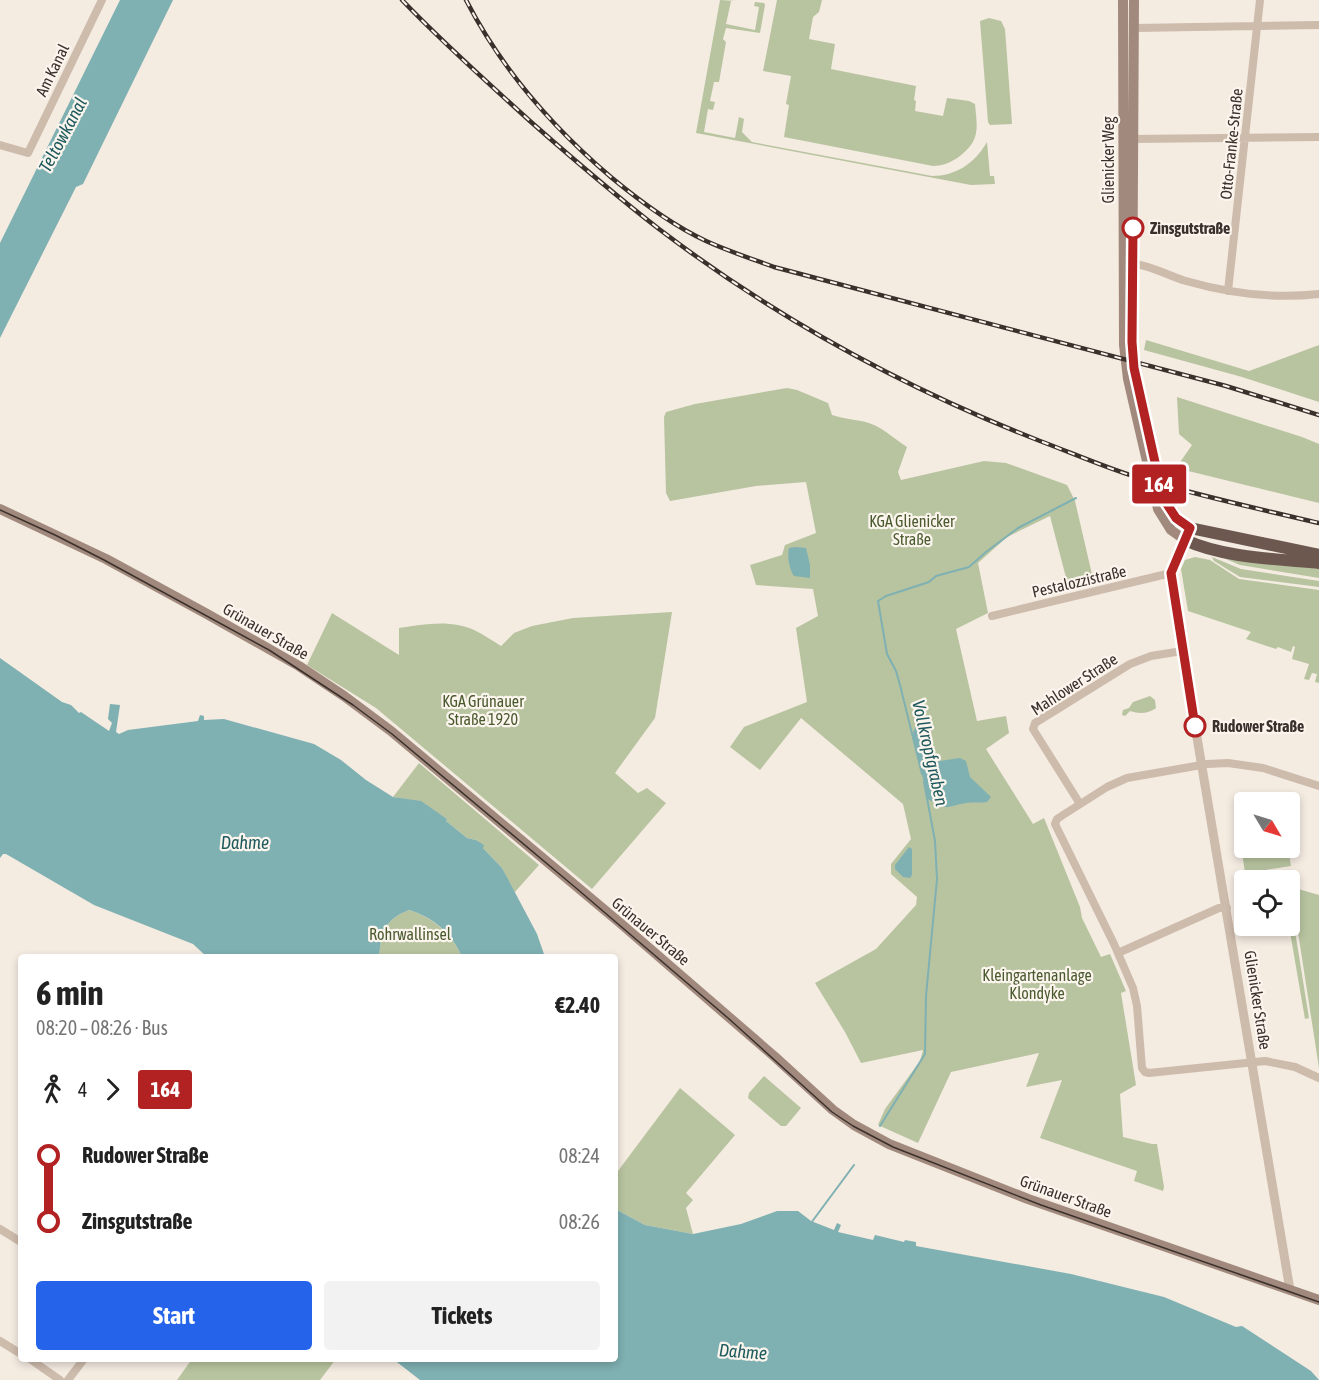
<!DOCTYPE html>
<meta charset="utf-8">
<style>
:root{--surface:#fff;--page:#f2f2f2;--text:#222;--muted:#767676;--accent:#2563eb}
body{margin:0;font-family:"Asap Condensed",sans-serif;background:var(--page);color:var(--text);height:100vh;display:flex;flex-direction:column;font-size:22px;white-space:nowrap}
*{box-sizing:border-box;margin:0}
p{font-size:20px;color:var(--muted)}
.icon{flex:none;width:33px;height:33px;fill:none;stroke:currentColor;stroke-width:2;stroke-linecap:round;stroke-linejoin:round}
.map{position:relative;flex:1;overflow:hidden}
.details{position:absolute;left:18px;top:954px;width:600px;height:408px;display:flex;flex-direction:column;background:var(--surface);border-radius:6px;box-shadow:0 3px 9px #0003}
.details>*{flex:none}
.badge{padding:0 12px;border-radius:4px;font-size:21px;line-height:39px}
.needle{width:39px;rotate:128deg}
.fabs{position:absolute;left:1234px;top:792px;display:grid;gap:12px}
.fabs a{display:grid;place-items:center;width:66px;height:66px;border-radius:6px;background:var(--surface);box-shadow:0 3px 9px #0003;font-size:30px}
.map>.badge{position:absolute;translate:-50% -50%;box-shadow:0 0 0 3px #fff}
.legs{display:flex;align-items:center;gap:9px;height:66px;padding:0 18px;font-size:20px}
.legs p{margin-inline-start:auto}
.headline{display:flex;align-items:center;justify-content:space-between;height:102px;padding:0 18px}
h1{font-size:33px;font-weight:700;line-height:45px}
.action{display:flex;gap:12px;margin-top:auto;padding:12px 18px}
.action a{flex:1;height:69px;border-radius:6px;background:var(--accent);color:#fff;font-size:24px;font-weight:700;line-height:69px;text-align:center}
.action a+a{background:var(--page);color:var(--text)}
ul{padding:0 18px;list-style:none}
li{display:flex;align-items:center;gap:21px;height:66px;font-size:22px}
li i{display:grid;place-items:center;width:9px;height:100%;margin:0 8px;background:currentColor}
li i::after{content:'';width:15px;height:15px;margin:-8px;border:4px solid;border-radius:50%;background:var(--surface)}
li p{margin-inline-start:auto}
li:first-child i{background:linear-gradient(#0000 50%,currentColor 0)}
li:last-child i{background:linear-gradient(currentColor 50%,#0000 0)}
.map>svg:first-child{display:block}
.green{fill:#b8c4a0}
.water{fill:#7fb0b2}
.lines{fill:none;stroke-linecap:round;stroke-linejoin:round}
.stream{stroke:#7fb0b2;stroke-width:2}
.minor{stroke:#cdbbac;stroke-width:8}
.tertiary{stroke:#cdbbac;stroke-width:9}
.secondary{stroke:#a18a7d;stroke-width:10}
.trunk{stroke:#6c584f;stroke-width:12}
.tram{stroke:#3b302b;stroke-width:1.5}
.rail-casing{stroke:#3b302b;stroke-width:4.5}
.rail{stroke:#fbf5ee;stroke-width:2;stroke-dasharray:7;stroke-linecap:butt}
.line-1-casing{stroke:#fff;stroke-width:14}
.line-1{stroke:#b22222;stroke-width:9}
.stop-1-dot{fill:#fff;stroke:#b22222;stroke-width:3}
.labels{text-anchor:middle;stroke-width:4.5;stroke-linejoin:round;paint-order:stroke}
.street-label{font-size:16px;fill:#3b302b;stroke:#fbf5ee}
.stop-label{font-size:16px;font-weight:bold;fill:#3b302b;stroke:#fbf5ee;text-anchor:start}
.park-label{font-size:16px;fill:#4a5a2e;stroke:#fbf5ee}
.water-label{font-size:18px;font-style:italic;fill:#1f5a5e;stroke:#fbf5ee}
</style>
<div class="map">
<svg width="1319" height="1380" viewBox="0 0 1319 1380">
<rect width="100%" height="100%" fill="#f4ebe1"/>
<path class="green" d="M720,0L736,1H731L726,24L755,30L759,7L754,6L755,2L764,3L765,5L760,33L726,28L723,39L726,42L719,82H714L710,101L715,102L713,110L708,109L704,132L735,138L739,117L744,119L742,132L752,142L932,176C956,176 975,163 987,142L990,176H994L995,184L971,185L696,133Z
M777,0H822L819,12L813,17L809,39L835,44L831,69L916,86L914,100L916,101L915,111L943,116L947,98L969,101L975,104C977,127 981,140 960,156C952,162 943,166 933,166L784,137L789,105L786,104L791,76L763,71Z
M989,18L1001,21L1005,29L1012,124L990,125L988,122L980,21Z
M1146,340L1249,371L1319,345V402L1242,377L1144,350Z
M787,388L797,390L828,403L832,415C846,420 860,419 874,425C885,430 896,440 907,447L898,472L901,480L984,461L1006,463L1067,485L1075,501L1094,583L1069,589L1050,516L1007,537L978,563L988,613L956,629L977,721L1006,716L1009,733L986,749L1033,824L1044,818L1080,907L1082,918L1101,957L1110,954L1126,991L1121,993L1136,1085L1120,1094L1123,1137L1152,1144H1157L1164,1187L1163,1191L1134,1181L1137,1171L1040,1138L1062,1080L1026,1087L1039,1053L951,1072L918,1143L878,1125L885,1109L920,1061L923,1050L861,1063L845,1032L815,983L876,949L916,905L917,897L891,874V864L911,839L903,804L801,718L760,770L730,747L744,727L807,702L796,628L818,616L813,589L756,585L750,565L782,555L785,545L816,533L806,482L756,486L670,501L666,493L664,417L666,412L695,404Z
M1177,397L1302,437L1319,444V503L1176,468L1192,445L1179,434Z
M1214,554L1319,569V578L1240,565Z
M1195,557L1210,560L1239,579L1319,590V683L1315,682L1317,674L1312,673L1309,680L1304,679L1309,664L1292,659L1295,647L1293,646L1291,652L1278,647L1276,649L1246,639L1251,632L1188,611L1181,569L1185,560Z
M1212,557L1241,569L1319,581V587L1240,577L1214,561Z
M672,612L655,718L615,773L638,793L647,788L666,803L592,889L376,708L307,665L332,613L399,655V628C424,624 453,619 476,631C484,635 493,641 501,646L514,633L532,626L573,618Z
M1150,696L1155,700L1156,708C1148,714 1139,714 1130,711L1125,716L1122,715L1123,710L1129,708L1133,702Z
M419,763L539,865L514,893L502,868L483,848V845L476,840L467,838L446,821L447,819L421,802L393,797Z
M1245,844V848H1288L1291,866L1245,873L1241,845Z
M1291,887L1319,895V1068Z
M1290,900L1309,1018L1305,1019L1289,926Z
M409,910C433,918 452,933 462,957H379C382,931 384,920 409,910Z
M764,1076L801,1108L786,1126H781L748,1098L749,1093Z
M680,1088L735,1135L686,1193L693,1200L686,1208L693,1234L645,1225L615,1209V1175Z
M192,1359H336L320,1380H177Z"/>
<path class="water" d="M120,0H173L83,184L76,187L0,338V243Z
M796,547L806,548L810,565V578L794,576C789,569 787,556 789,548Z
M0,658L62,702L71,705L79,713L81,712L109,731L112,723L108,719L110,704L120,705L116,732L119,734L128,730L198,721L200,715L204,716V720L224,719L314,744L341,760L366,780L393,797L421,801L447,819L446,821L467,838L476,840L484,845L483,848L502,868L537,934L545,957H462C452,933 434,918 409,910C384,920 382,931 379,957H207L193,944L94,905L6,854H3L0,858Z
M925,723L931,727L927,744L931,756L940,761L960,758L966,761L970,777L991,797L987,802C980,803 973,802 966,803C947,806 947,812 928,799L912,735L916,726Z
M909,847L912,849V875L910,878L903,877L895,869V865Z
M615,1209L645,1225L693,1234L741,1224L777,1211H798L811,1221L834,1230L837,1223L841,1225L838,1232L873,1240L875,1235L904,1242L905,1240L916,1242V1246L1071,1274L1164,1297L1236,1327L1242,1326L1311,1371L1319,1380H420L393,1359H615Z"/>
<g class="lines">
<path class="stream" d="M922,774L900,685L896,671L887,654L878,601L886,596L929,582L936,576L969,567L986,552L1018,528L1076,498
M880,1126L925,1054L926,996L937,879L935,841L924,782
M811,1223L854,1165"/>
<path class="minor" d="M1135,28L1319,25
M1131,139L1319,137
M0,145L28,153L102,0
M1133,264C1151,265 1168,276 1186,281C1228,293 1275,299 1319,294
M1228,291L1260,0
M992,616L1171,573
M1319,786L1263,768L1228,763L1207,764L1127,778L1107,787L1063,815L1057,819L1055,824L1114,944L1133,988L1137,1006L1142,1068L1145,1072L1149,1073L1265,1061L1295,1067L1319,1078
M1080,804L1033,729L1035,723L1130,664L1151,656L1182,651
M1118,953L1219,908H1227
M0,1229L21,1242
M0,1341L21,1354
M30,1359L60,1380
M68,1380L84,1359"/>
<path class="tertiary" d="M1190,528L1174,564L1171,583L1290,1290"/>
<path class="secondary" d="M1123,0L1124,345L1128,379L1158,509L1171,530L1185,540
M1134,0L1132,342L1134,368L1161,491L1169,509L1176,518L1190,528
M0,509L106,559L207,614L299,666L344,696L391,731L619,922L775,1057L833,1110L854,1125L889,1144L1028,1199L1319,1300"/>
<path class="trunk" d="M1190,528L1319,555
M1185,540C1224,558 1277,559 1319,563"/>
<path class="tram" d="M0,510L55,535L104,560L269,650L353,705L392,734L576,888L728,1018L832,1112L853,1126L893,1147L1041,1205L1319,1302"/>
<g class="rail-casing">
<path id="rail" d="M402,0C443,43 487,82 531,122C573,159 615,195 659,229C776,318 904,388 1040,441C1072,453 1104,467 1136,477C1196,495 1258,509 1319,523
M466,0C502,70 552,127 612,178C641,202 672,225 706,241C728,251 752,259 774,267L1226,386L1319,415"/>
</g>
<use href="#rail" class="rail"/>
</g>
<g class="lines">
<g class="line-1-casing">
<path id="line-1" d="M1133,228L1132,342L1134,368L1163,498L1176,518L1190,528L1171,573L1195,726"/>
</g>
<use href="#line-1" class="line-1"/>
</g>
<g class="stop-1-dot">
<circle cx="1133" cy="228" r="10"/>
<circle cx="1195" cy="726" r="10"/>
</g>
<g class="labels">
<g class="street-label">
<text transform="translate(52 70) rotate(-64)" y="6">Am Kanal</text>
<text transform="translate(1231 144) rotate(-84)" y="6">Otto-Franke-Straße</text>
<text transform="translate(1108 160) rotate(-90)" y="6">Glienicker Weg</text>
<text transform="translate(1079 581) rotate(-13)" y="6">Pestalozzistraße</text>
<text transform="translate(266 631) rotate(30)" y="6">Grünauer Straße</text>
<text transform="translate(1074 684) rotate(-33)" y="6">Mahlower Straße</text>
<text transform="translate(651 931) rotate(40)" y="6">Grünauer Straße</text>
<text transform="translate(1258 1000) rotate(81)" y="6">Glienicker Straße</text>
<text transform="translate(1066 1196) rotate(20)" y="6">Grünauer Straße</text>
</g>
<g class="stop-label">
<text x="1150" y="234">Zinsgutstraße</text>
<text x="1212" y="732">Rudower Straße</text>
</g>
<g class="park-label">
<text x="912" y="527">KGA Glienicker<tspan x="912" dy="18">Straße</tspan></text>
<text x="483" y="707">KGA Grünauer<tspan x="483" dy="18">Straße 1920</tspan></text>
<text x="410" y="940">Rohrwallinsel</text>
<text x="1037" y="981">Kleingartenanlage<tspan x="1037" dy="18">Klondyke</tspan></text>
</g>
<g class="water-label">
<text transform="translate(63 135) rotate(-62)" y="6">Teltowkanal</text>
<text transform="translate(930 753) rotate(77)" y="6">Vollkropfgraben</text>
<text x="245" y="849">Dahme</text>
<text transform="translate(743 1352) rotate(4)" y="6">Dahme</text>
</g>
</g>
</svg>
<div class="fabs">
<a><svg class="needle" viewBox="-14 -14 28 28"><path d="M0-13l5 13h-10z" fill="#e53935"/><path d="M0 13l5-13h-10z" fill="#767676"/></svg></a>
<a><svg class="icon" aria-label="locate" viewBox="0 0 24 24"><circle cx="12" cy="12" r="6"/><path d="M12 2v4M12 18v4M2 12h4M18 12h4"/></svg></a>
</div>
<b class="badge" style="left:1159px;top:484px;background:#b22222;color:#fff">164</b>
<section class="details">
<div class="headline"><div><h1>6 min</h1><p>08:20 – 08:26 · Bus</p></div><b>€2.40</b></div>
<div class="legs"><svg class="icon" aria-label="walk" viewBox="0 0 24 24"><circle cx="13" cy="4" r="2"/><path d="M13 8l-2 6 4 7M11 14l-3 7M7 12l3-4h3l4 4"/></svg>4<svg class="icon" aria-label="forward" viewBox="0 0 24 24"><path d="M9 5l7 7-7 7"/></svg><b class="badge" style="background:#b22222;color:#fff">164</b></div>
<ul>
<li><i style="color:#b22222"></i><b>Rudower Straße</b><p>08:24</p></li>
<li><i style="color:#b22222"></i><b>Zinsgutstraße</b><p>08:26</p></li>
</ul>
<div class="action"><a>Start</a><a>Tickets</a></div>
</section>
</div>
